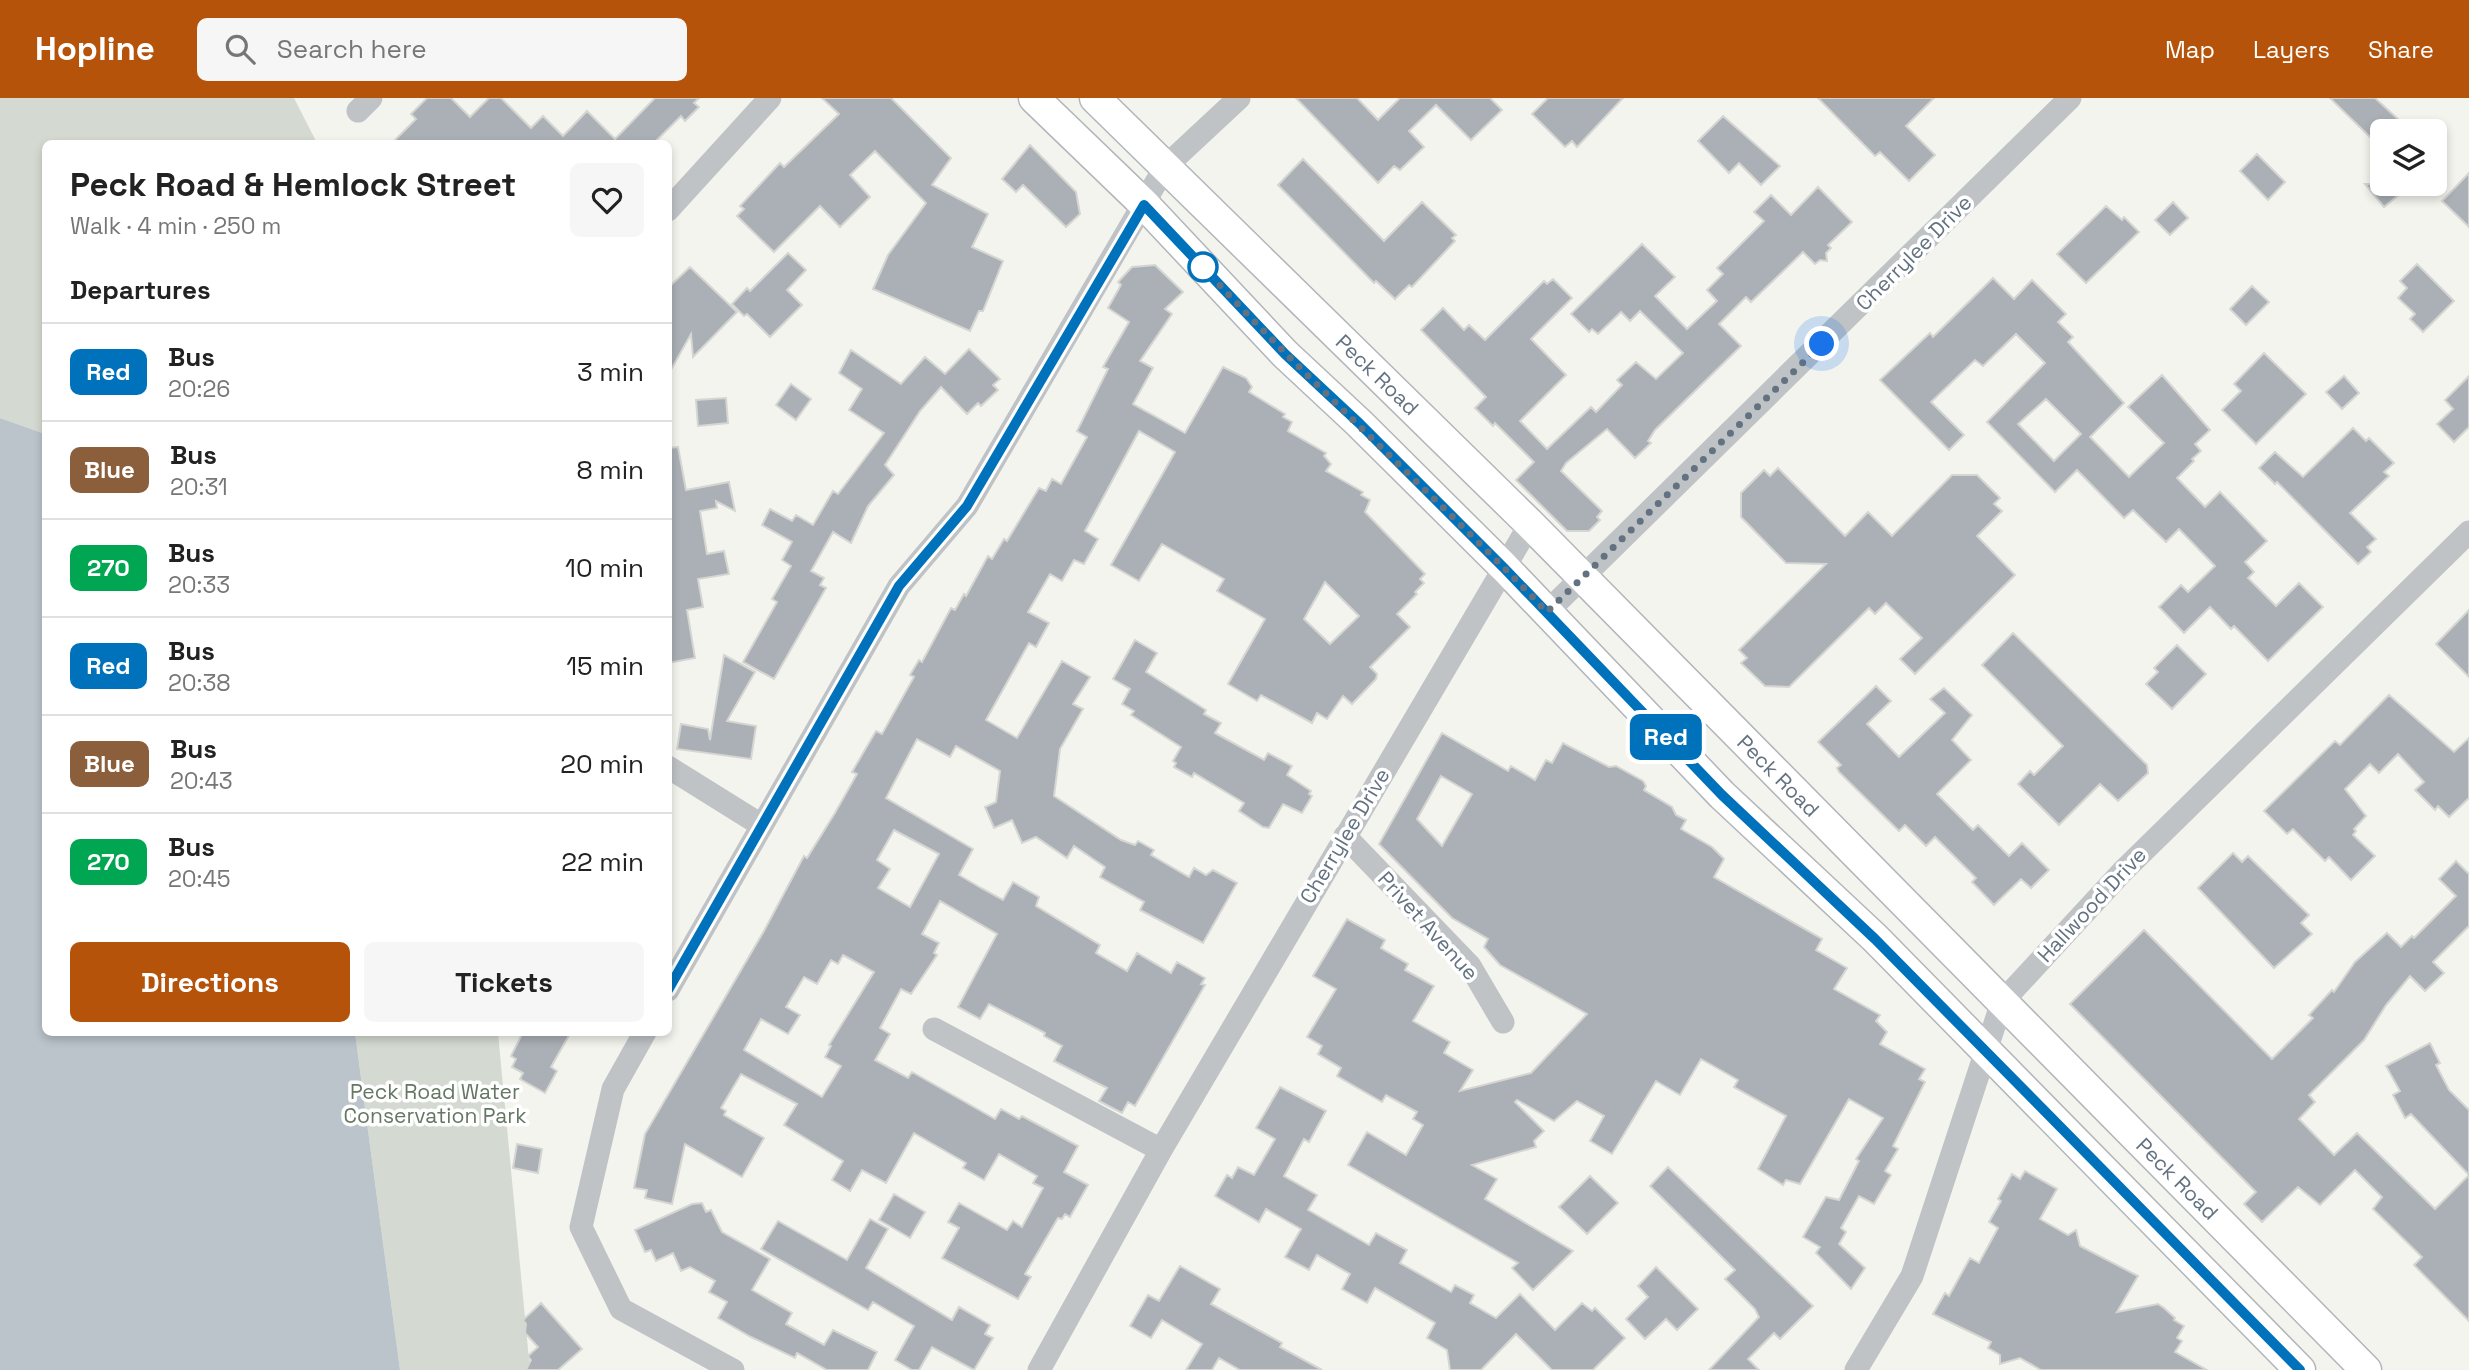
<!DOCTYPE html>
<meta charset="utf-8">
<style>
:root{--surface:#fff;--page:#f6f6f6;--text:#222;--muted:#767676;--line:#e0e0e0;--accent:#b45309}
body{margin:0;font-family:"Space Grotesk",sans-serif;background:var(--page);color:var(--text);height:100vh;display:flex;flex-direction:column;font-size:26px;white-space:nowrap}
*{box-sizing:border-box;margin:0}
p{font-size:23px;color:var(--muted)}
.icon{flex:none;width:38px;height:38px;fill:none;stroke:currentColor;stroke-width:2;stroke-linecap:round;stroke-linejoin:round}
.map{position:relative;flex:1;overflow:hidden}
.drawer{position:absolute;left:42px;top:42px;width:630px;height:896px;display:flex;flex-direction:column;background:var(--surface);border-radius:10px;box-shadow:0 4px 10px #0003}
.drawer>*{flex:none}
.badge{padding:0 14px;border-radius:10px;font-size:24px;line-height:46px}
.controls{position:absolute;left:2370px;top:21px;display:grid;gap:14px}
.controls a{display:grid;place-items:center;width:77px;height:77px;border-radius:10px;background:var(--surface);box-shadow:0 4px 10px #0003;font-size:35px}
.you{position:absolute;width:35px;height:35px;margin:-18px;border:5px solid #fff;border-radius:50%;background:#1a73e8;box-shadow:0 0 0 10px #1a73e833}
.map>.badge{position:absolute;translate:-50% -50%;box-shadow:0 0 0 4px #fff}
h2{padding:0 28px;font-size:26px;line-height:63px}
.round{display:grid;place-items:center;flex:none;width:74px;height:74px;border-radius:10px;background:var(--page)}
.head{display:flex;align-items:center;justify-content:space-between;height:119px;padding:0 28px}
h1{font-size:33px;font-weight:600;line-height:52px}
.primary-button{display:flex;gap:14px;margin-top:auto;padding:14px 28px}
.primary-button a{flex:1;height:80px;border-radius:10px;background:var(--accent);color:#fff;font-size:28px;font-weight:600;line-height:80px;text-align:center}
.primary-button a+a{background:var(--page);color:var(--text)}
ul{padding:0;list-style:none}
li{display:flex;align-items:center;gap:21px;height:98px;padding:0 28px;border-top:2px solid var(--line)}
li div{flex:1}
li b{display:block;font-size:26px}
li em{font-style:normal}
li .badge{min-width:77px;font-weight:700;text-align:center}
header{display:flex;align-items:center;gap:42px;box-sizing:border-box;height:98px;padding:0 35px;background:var(--accent);color:#fff}
header strong{font-size:33px}
nav{display:flex;gap:38px;margin-inline-start:auto;font-size:24px}
.search{width:490px;height:63px;background:var(--page);display:flex;align-items:center;gap:18px;box-sizing:border-box;padding:0 24px;border-radius:10px;color:var(--muted);font-size:26px}
.map>svg:first-child{display:block}
.green{fill:#d4dad1}
.water{fill:#bac4ca}
.building{fill:#aab0b5;stroke:#d5d5d2;stroke-width:2;fill-rule:evenodd}
.lines{fill:none;stroke-linecap:round;stroke-linejoin:round}
.major-casing{stroke:#b2b6ba;stroke-width:33}
.minor{stroke:#bfc3c6;stroke-width:23}
.major{stroke:#fff;stroke-width:30}
.line-casing{stroke:#fff;stroke-width:16}
.line{stroke:#0072bc;stroke-width:10}
.walk{stroke:#637280;stroke-width:7;stroke-dasharray:0 12.6}
.stop-dot{fill:#fff;stroke:#0072bc;stroke-width:3.5}
.labels{text-anchor:middle;stroke-width:7;stroke-linejoin:round;paint-order:stroke}
.street-label{font-size:21px;fill:#637280;stroke:#fff}
.park-label{font-size:21px;fill:#657762;stroke:#fff}
</style>
<header>
<strong>Hopline</strong>
<div class="search"><svg class="icon" aria-label="search" viewBox="0 0 24 24"><circle cx="10" cy="10" r="6"/><path d="M15 15l6 6"/></svg>Search here</div>
<nav><a>Map</a><a>Layers</a><a>Share</a></nav>
</header>
<div class="map">
<svg width="2469" height="1272" viewBox="0 0 2469 1272">
<rect width="100%" height="100%" fill="#f4f4ef"/>
<path class="green" d="M0,0H294L317,45L46,46L45,336L0,320Z
M355,935H498L530,1272H400Z"/>
<path class="water" d="M0,320L45,336L46,934L355,935L400,1272H0Z"/>
<path class="building" d="M427,0H451L470,19L489,0H501L531,30L543,18L563,38L587,13L615,41L655,0H699L694,5L699,9L685,23L681,18L653,46H391L416,21L411,16Z
M822,0H891L951,60L932,87L988,116L972,149L1003,163L983,213H979L970,233L873,191L888,157L926,105L875,53L850,77L870,99L840,129L820,108L774,154L737,118L744,111L740,108L780,65L784,69L839,16Z
M1296,0H1357L1378,22L1400,0H1490L1502,12L1471,42L1436,7L1409,33L1424,49L1400,72L1394,68L1378,85Z
M1548,0H1623L1577,49L1572,43L1565,49L1532,16Z
M1818,0H1934L1906,28L1935,57L1909,83L1880,54L1875,58Z
M2330,0H2375L2411,33H2380L2372,41Z
M1723,18L1780,68L1761,87L1739,65L1729,75L1698,43Z
M1030,47L1076,94L1080,116L1066,129L1023,87L1016,94L1002,81Z
M2257,56L2285,84L2268,102L2240,73Z
M1303,61L1384,143L1422,104L1456,137L1452,140L1455,143L1412,189L1409,187L1395,201L1376,183L1374,185L1278,87Z
M2469,75V129L2442,103Z
M2365,86H2412L2384,109Z
M1818,89L1852,124L1828,147L1831,150L1826,155L1827,163L1820,162L1815,166L1803,154L1751,204L1746,199L1719,226L1741,248L1655,332L1648,343L1651,345L1635,360L1607,331L1566,365L1561,373L1602,413L1597,419L1600,422L1589,433H1567L1516,382L1534,364L1495,325L1493,328L1475,310L1486,299L1421,232L1443,210L1464,232L1469,227L1485,242L1544,183L1547,186L1553,181L1572,200L1531,241L1566,277L1520,323L1547,351L1591,309L1596,314L1622,287L1617,282L1636,264L1656,281L1683,255L1640,213L1630,223L1621,214L1598,236L1592,231L1589,234L1571,216L1642,146L1675,179L1655,198L1687,231L1717,203L1707,192L1723,176L1717,170L1764,123L1754,114L1771,97L1791,117Z
M2173,104L2188,120L2170,137L2155,122Z
M2106,108L2122,122L2124,119L2139,134L2086,185L2057,156Z
M788,155L806,172L787,192L802,207L770,239L747,216L744,218L732,206L747,190L750,193Z
M2417,166L2454,203L2423,234L2410,221L2415,216L2398,200L2407,190L2400,183Z
M1155,167L1183,194L1165,211L1172,216L1140,263L1153,270L1133,306L1185,335L1223,269L1246,280L1252,289L1249,294L1285,316L1283,319L1292,324L1288,333L1326,355L1324,358L1331,366L1326,373L1363,394L1361,397L1370,402L1365,414L1425,476L1420,481L1424,485L1415,494L1417,496L1397,516L1410,529L1370,569L1377,576L1376,581L1352,606L1343,598L1327,621L1317,615L1312,625L1261,597L1257,603L1228,586L1265,521L1217,493L1224,481L1162,446L1139,483L1111,467L1175,354L1139,333L1085,433L1098,441L1084,466L1074,462L1062,483L1050,476L1028,514L1049,525L1036,549L1029,545L986,622L1017,640L1062,563L1090,579L1073,606L1083,611L1060,651L1054,698L1121,742L1135,747L1138,743L1154,752L1151,757L1189,779L1194,770L1206,777L1213,772L1237,785L1203,845L1140,812L1144,804L1100,779L1105,769L1074,748L1067,760L1036,739L1022,745L1012,722L994,730L985,709L996,704L1000,673L956,648L950,659L917,641L886,700L973,751L959,777L981,790L1003,802L1013,784L1039,799L1036,808L1100,847L1096,855L1127,873L1137,855L1171,875L1177,864L1205,880L1201,886L1205,887L1135,1008L1128,1004L1122,1015L1099,1003L1107,990L1054,963L1062,948L1044,938L1045,935L989,906L980,921L958,909L997,836L940,803L922,836L939,845L934,855L937,857L911,896L901,891L880,930L890,936L875,962L908,980L912,974L995,1021L1001,1011L1019,1021L1022,1018L1078,1048L1064,1074L1088,1087L1070,1119L1065,1116L1062,1121L1058,1120L1025,1176L1031,1179L1018,1201L942,1160L959,1130L948,1124L959,1105L1007,1132L1013,1123L1022,1129L1043,1090L1033,1085L1037,1078L999,1056L984,1082L963,1070L966,1065L914,1035L886,1085L862,1072L850,1093L832,1082L843,1063L784,1027L797,1006L741,976L721,1010L726,1013L724,1017L764,1040L742,1079L685,1046L672,1106L645,1100L647,1092L634,1090L645,1036L764,833L804,758L807,760L835,715L857,676L852,674L876,633L882,636L914,579L910,577L919,562L922,564L951,510L955,512L964,496L966,498L988,458L992,461L1004,441L1007,443L1039,390L1046,393L1052,381L1061,386L1087,339L1077,333L1108,271L1103,269L1129,224L1108,210L1121,187L1118,184L1132,169ZM1325,484L1359,518L1330,546L1304,521ZM894,732L939,756L910,809L878,790L890,771L877,762ZM843,857L874,874L829,947L831,948L825,959L841,968L822,999L744,952L761,921L788,936L800,917L786,909L804,879L817,886L831,862L838,866Z
M690,169L737,214L693,259L691,236L668,277V190Z
M1993,180L2014,201L2032,182L2066,216L2058,224L2073,239L2068,244L2124,305L2090,339L2129,379L2164,345L2128,309L2162,277L2210,332L2195,346L2201,353L2192,361L2194,363L2177,380L2205,409L2220,394L2267,443L2245,464L2254,474L2248,480L2276,508L2299,485L2323,509L2268,563L2234,528L2231,531L2210,509L2184,535L2159,509L2181,487L2188,494L2215,468L2179,431L2166,444L2133,412L2124,420L2077,372L2055,394L1987,324L2045,265L2016,236L1983,268L1975,262L1931,304L1964,337L1949,352L1880,282L1930,235L1933,239ZM2046,301L2081,336L2054,363L2018,326Z
M2252,188L2269,204L2246,227L2230,211Z
M969,251L1000,281L993,287L998,292L981,308L978,305L967,316L941,289L920,313L885,367L894,377L868,408L851,445L833,434L811,473L824,480L820,487L826,490L774,581L743,564L777,504L772,501L791,468L782,462L792,444L762,427L770,411L792,423L796,417L813,427L833,393L838,396L884,335L849,312L862,291L839,275L851,252L901,286L925,259L945,276Z
M2264,255L2306,296L2256,346L2222,312L2241,293L2234,286Z
M2344,278L2359,295L2342,311L2326,294Z
M2469,278V329L2454,344L2437,326L2453,311L2445,302Z
M791,286L811,301L796,322L776,307Z
M726,300L728,325L698,328L696,302Z
M2353,330L2366,343L2369,340L2394,365L2384,374L2389,378L2350,415L2376,441L2367,449L2371,454L2358,466L2277,384L2275,386L2259,370L2275,354L2303,379Z
M678,349L686,392L729,384L735,413L716,403L717,410L700,413L707,456L724,453L729,476L698,481L703,509L687,512L695,560L668,565V350Z
M1778,370L1845,438L1868,414L1892,438L1952,377H1977L2000,400L1994,406L2002,413L1977,438L2015,477L1915,576L1900,561L1922,540L1886,505L1875,516L1869,510L1789,589L1765,588L1741,565L1747,560L1739,552L1826,466L1786,465L1741,419V395L1764,372L1770,378Z
M2469,512V579L2436,546Z
M2013,535L2147,667L2148,675L2118,703L2100,686L2059,727L2018,686L2030,673L2034,677L2063,648L1982,567Z
M1135,542L1157,555L1146,574L1206,612L1204,616L1221,625L1215,635L1264,662L1268,655L1292,668L1287,677L1311,693L1309,696L1312,698L1302,715L1283,706L1269,730L1263,729L1239,713L1244,705L1194,675L1192,679L1174,669L1176,665L1173,663L1181,649L1131,617L1134,613L1122,606L1130,591L1113,581Z
M2177,547L2206,576L2172,611L2146,586L2158,574L2154,570Z
M724,557L755,574L727,623L756,628L751,661L677,651L681,626L708,631L710,642Z
M1876,588L1891,603L1867,626L1899,659L1945,615L1930,601L1944,590L1972,617L1952,642L1971,662L1937,696L1973,732L1978,727L2009,758L2022,745L2049,772L2031,790L2021,781L1994,807L1972,784L1976,780L1935,739L1926,748L1905,727L1899,733L1839,674L1837,670L1841,667L1818,644Z
M2389,597L2454,654L2469,640V700L2449,719L2438,708L2435,712L2415,692L2424,684L2398,656L2379,675L2370,666L2345,691L2366,718L2354,731L2356,733L2353,737L2375,758L2351,782L2329,759L2325,763L2293,731L2287,736L2264,713L2335,643L2340,647Z
M1442,635L1508,673L1511,668L1535,682L1546,662L1552,665L1563,645L1609,669L1616,668L1643,683L1646,688L1644,692L1672,709L1676,717L1686,722L1681,731L1712,749L1724,761L1714,779L1822,841L1816,852L1847,870L1834,891L1880,917L1876,923L1887,934L1880,946L1925,971L1919,981L1925,984L1893,1048L1898,1051L1885,1073L1891,1077L1874,1106L1859,1098L1841,1130L1846,1134L1839,1146L1865,1170L1851,1191L1816,1155L1820,1149L1803,1139L1826,1099L1839,1102L1859,1063L1856,1061L1883,1020L1849,1001L1800,1086L1786,1082L1783,1087L1758,1071L1786,1018L1734,989L1738,982L1701,961L1680,997L1656,983L1612,1056L1590,1043L1604,1018L1577,1003L1554,1023L1517,1002L1515,1004L1544,1033L1534,1043L1536,1049L1472,1067L1497,1081L1485,1101L1573,1153L1533,1192L1512,1170L1518,1165L1348,1067L1367,1034L1406,1057L1423,1027L1413,1021L1417,1014L1386,997L1382,1004L1337,978L1341,970L1318,956L1322,948L1307,939L1336,891L1313,878L1347,821L1385,842L1381,850L1408,866L1405,872L1434,888L1413,923L1450,944L1444,955L1473,972L1460,993L1531,975L1587,916L1500,867L1484,849L1488,841L1452,820L1379,746ZM1441,678L1472,696L1442,748L1417,721Z
M2233,755L2242,764L2248,758L2309,817L2301,825L2312,836L2274,870L2198,790Z
M2456,763L2469,776V828L2433,864L2444,875L2425,893L2410,878L2386,907L2364,942L2309,997L2315,1004L2299,1021L2334,1057L2357,1035L2435,1111L2469,1077L2411,1016L2405,1020L2393,997L2400,993L2386,968L2430,945L2440,965L2436,967L2449,992L2469,1012V1223L2414,1167L2422,1159L2373,1111L2382,1099L2355,1072L2320,1107L2298,1089L2262,1124L2244,1106L2256,1094L2070,906L2144,832L2272,961L2313,920L2309,917L2332,892L2334,894L2355,864L2387,835L2401,849L2412,838L2414,840L2456,798L2439,781Z
M523,934H571L551,969L557,973L545,995L520,981L523,975L512,969L516,961L511,958Z
M1280,989L1326,1013L1309,1044L1304,1041L1284,1078L1317,1097L1308,1112L1369,1147L1376,1135L1407,1152L1400,1165L1451,1194L1455,1187L1474,1197L1470,1205L1496,1220L1520,1196L1555,1232L1582,1205L1592,1213L1595,1210L1625,1240L1593,1272H1552L1516,1236L1481,1272H1450L1447,1252L1427,1240L1435,1225L1375,1190L1367,1205L1342,1191L1350,1176L1317,1157L1309,1172L1285,1159L1301,1131L1266,1111L1259,1124L1215,1098L1227,1077L1232,1080L1238,1069L1254,1077L1275,1041L1256,1030Z
M517,1046L542,1051L538,1075L513,1070Z
M1668,1069L1813,1208L1780,1241L1774,1235L1748,1261L1759,1272H1709L1759,1219L1755,1211L1725,1181L1735,1172L1650,1088Z
M2025,1073L2057,1091L2040,1121L2068,1137L2076,1132L2080,1148L2138,1178L2117,1214L2158,1206L2164,1210L2175,1220L2174,1222L2184,1228L2177,1240L2182,1243L2175,1254L2207,1272H2041L2020,1260L2000,1266V1257L1988,1250L1991,1244L1933,1216L1945,1195L1949,1198L1970,1160L1979,1165L1998,1130L1989,1124L2001,1103L1998,1101L2012,1076L2020,1081Z
M1590,1078L1618,1105L1587,1136L1559,1109Z
M894,1096L925,1114L910,1140L879,1122Z
M702,1105L706,1114L711,1112L722,1134L770,1161L752,1192L792,1215L786,1226L824,1247L833,1232L877,1254L868,1272H827L797,1255L795,1260L751,1239L718,1220L727,1204L709,1194L715,1183L690,1169L681,1173L673,1155L656,1163L651,1152L645,1154L635,1132L692,1106Z
M870,1121L888,1131L866,1170L952,1222L959,1209L990,1227L985,1236L993,1240L974,1272L932,1249L919,1272H912L895,1262L914,1228L873,1204L868,1212L761,1151L778,1123L847,1162Z
M1180,1168L1220,1191L1211,1206L1282,1245L1280,1249L1322,1272H1240L1219,1260L1212,1272H1186L1202,1246L1162,1222L1151,1240L1130,1228L1148,1197L1159,1203Z
M1656,1169L1698,1211L1677,1232L1666,1221L1645,1241L1626,1221L1648,1199L1638,1188Z
M541,1205L582,1251L558,1272H526L531,1262L528,1258L538,1249L525,1235L526,1226L523,1222Z"/>
<g class="lines">
<g class="major-casing">
<path id="major" d="M1034,0L1144,106L1285,256L1359,325L1504,469L1722,697L1875,840L2300,1272
M1095,0L1530,426L2366,1272"/>
</g>
<path class="minor" d="M358,13L371,0
M668,112L770,0
M1547,514L2070,0
M668,669L761,727
M1345,738L1470,868L1503,924
M668,892L899,488L967,408L1165,69L1239,0
M934,931L1161,1052
M645,934L613,991L581,1129L621,1211L733,1272
M1039,1272L1161,1052L1530,426
M1856,1272L1912,1178L2002,904L2122,774L2469,434"/>
<use href="#major" class="major"/>
</g>
<g class="lines">
<g class="line-casing">
<path id="line" d="M668,892L899,488L967,408L1144,107L1285,256L1359,325L1504,470L1722,697L1875,841L2300,1272"/>
</g>
<use href="#line" class="line"/>
<path class="walk" d="M1203,169C1311,287 1435,397 1547,514L1822,246"/>
</g>
<circle class="stop-dot" cx="1203" cy="169" r="14"/>
<g class="labels">
<g class="street-label">
<text transform="translate(1914 155) rotate(-45)" y="7">Cherrylee Drive</text>
<text transform="translate(1377 277) rotate(44)" y="7">Peck Road</text>
<text transform="translate(1778 678) rotate(45)" y="7">Peck Road</text>
<text transform="translate(1345 738) rotate(-59)" y="7">Cherrylee Drive</text>
<text transform="translate(2092 807) rotate(-47)" y="7">Hallwood Drive</text>
<text transform="translate(1428 828) rotate(48)" y="7">Privet Avenue</text>
<text transform="translate(2177 1081) rotate(45)" y="7">Peck Road</text>
</g>
<g class="park-label">
<text x="435" y="1001">Peck Road Water<tspan x="435" dy="24">Conservation Park</tspan></text>
</g>
</g>
</svg>
<div class="controls">
<a><svg class="icon" aria-label="layers" viewBox="0 0 24 24"><path d="M12 4l9 5-9 5-9-5zM3 14l9 5 9-5"/></svg></a>
</div>
<div class="you" style="left:1822px;top:246px"></div>
<b class="badge" style="left:1666px;top:639px;background:#0072bc;color:#fff">Red</b>
<section class="drawer">
<div class="head"><div><h1>Peck Road &amp; Hemlock Street</h1><p>Walk · 4 min · 250 m</p></div><a class="round"><svg class="icon" aria-label="heart" viewBox="0 0 24 24"><path d="M12 20l-8-8c-3-5 5-10 8-4 3-6 11-1 8 4z"/></svg></a></div>
<h2>Departures</h2>
<ul>
<li><span class="badge" style="background:#0072bc;color:#fff">Red</span><div><b>Bus</b><p>20:26</p></div><em>3 min</em></li>
<li><span class="badge" style="background:#8b5e3c;color:#fff">Blue</span><div><b>Bus</b><p>20:31</p></div><em>8 min</em></li>
<li><span class="badge" style="background:#00a651;color:#fff">270</span><div><b>Bus</b><p>20:33</p></div><em>10 min</em></li>
<li><span class="badge" style="background:#0072bc;color:#fff">Red</span><div><b>Bus</b><p>20:38</p></div><em>15 min</em></li>
<li><span class="badge" style="background:#8b5e3c;color:#fff">Blue</span><div><b>Bus</b><p>20:43</p></div><em>20 min</em></li>
<li><span class="badge" style="background:#00a651;color:#fff">270</span><div><b>Bus</b><p>20:45</p></div><em>22 min</em></li>
</ul>
<div class="primary-button"><a>Directions</a><a>Tickets</a></div>
</section>
</div>
